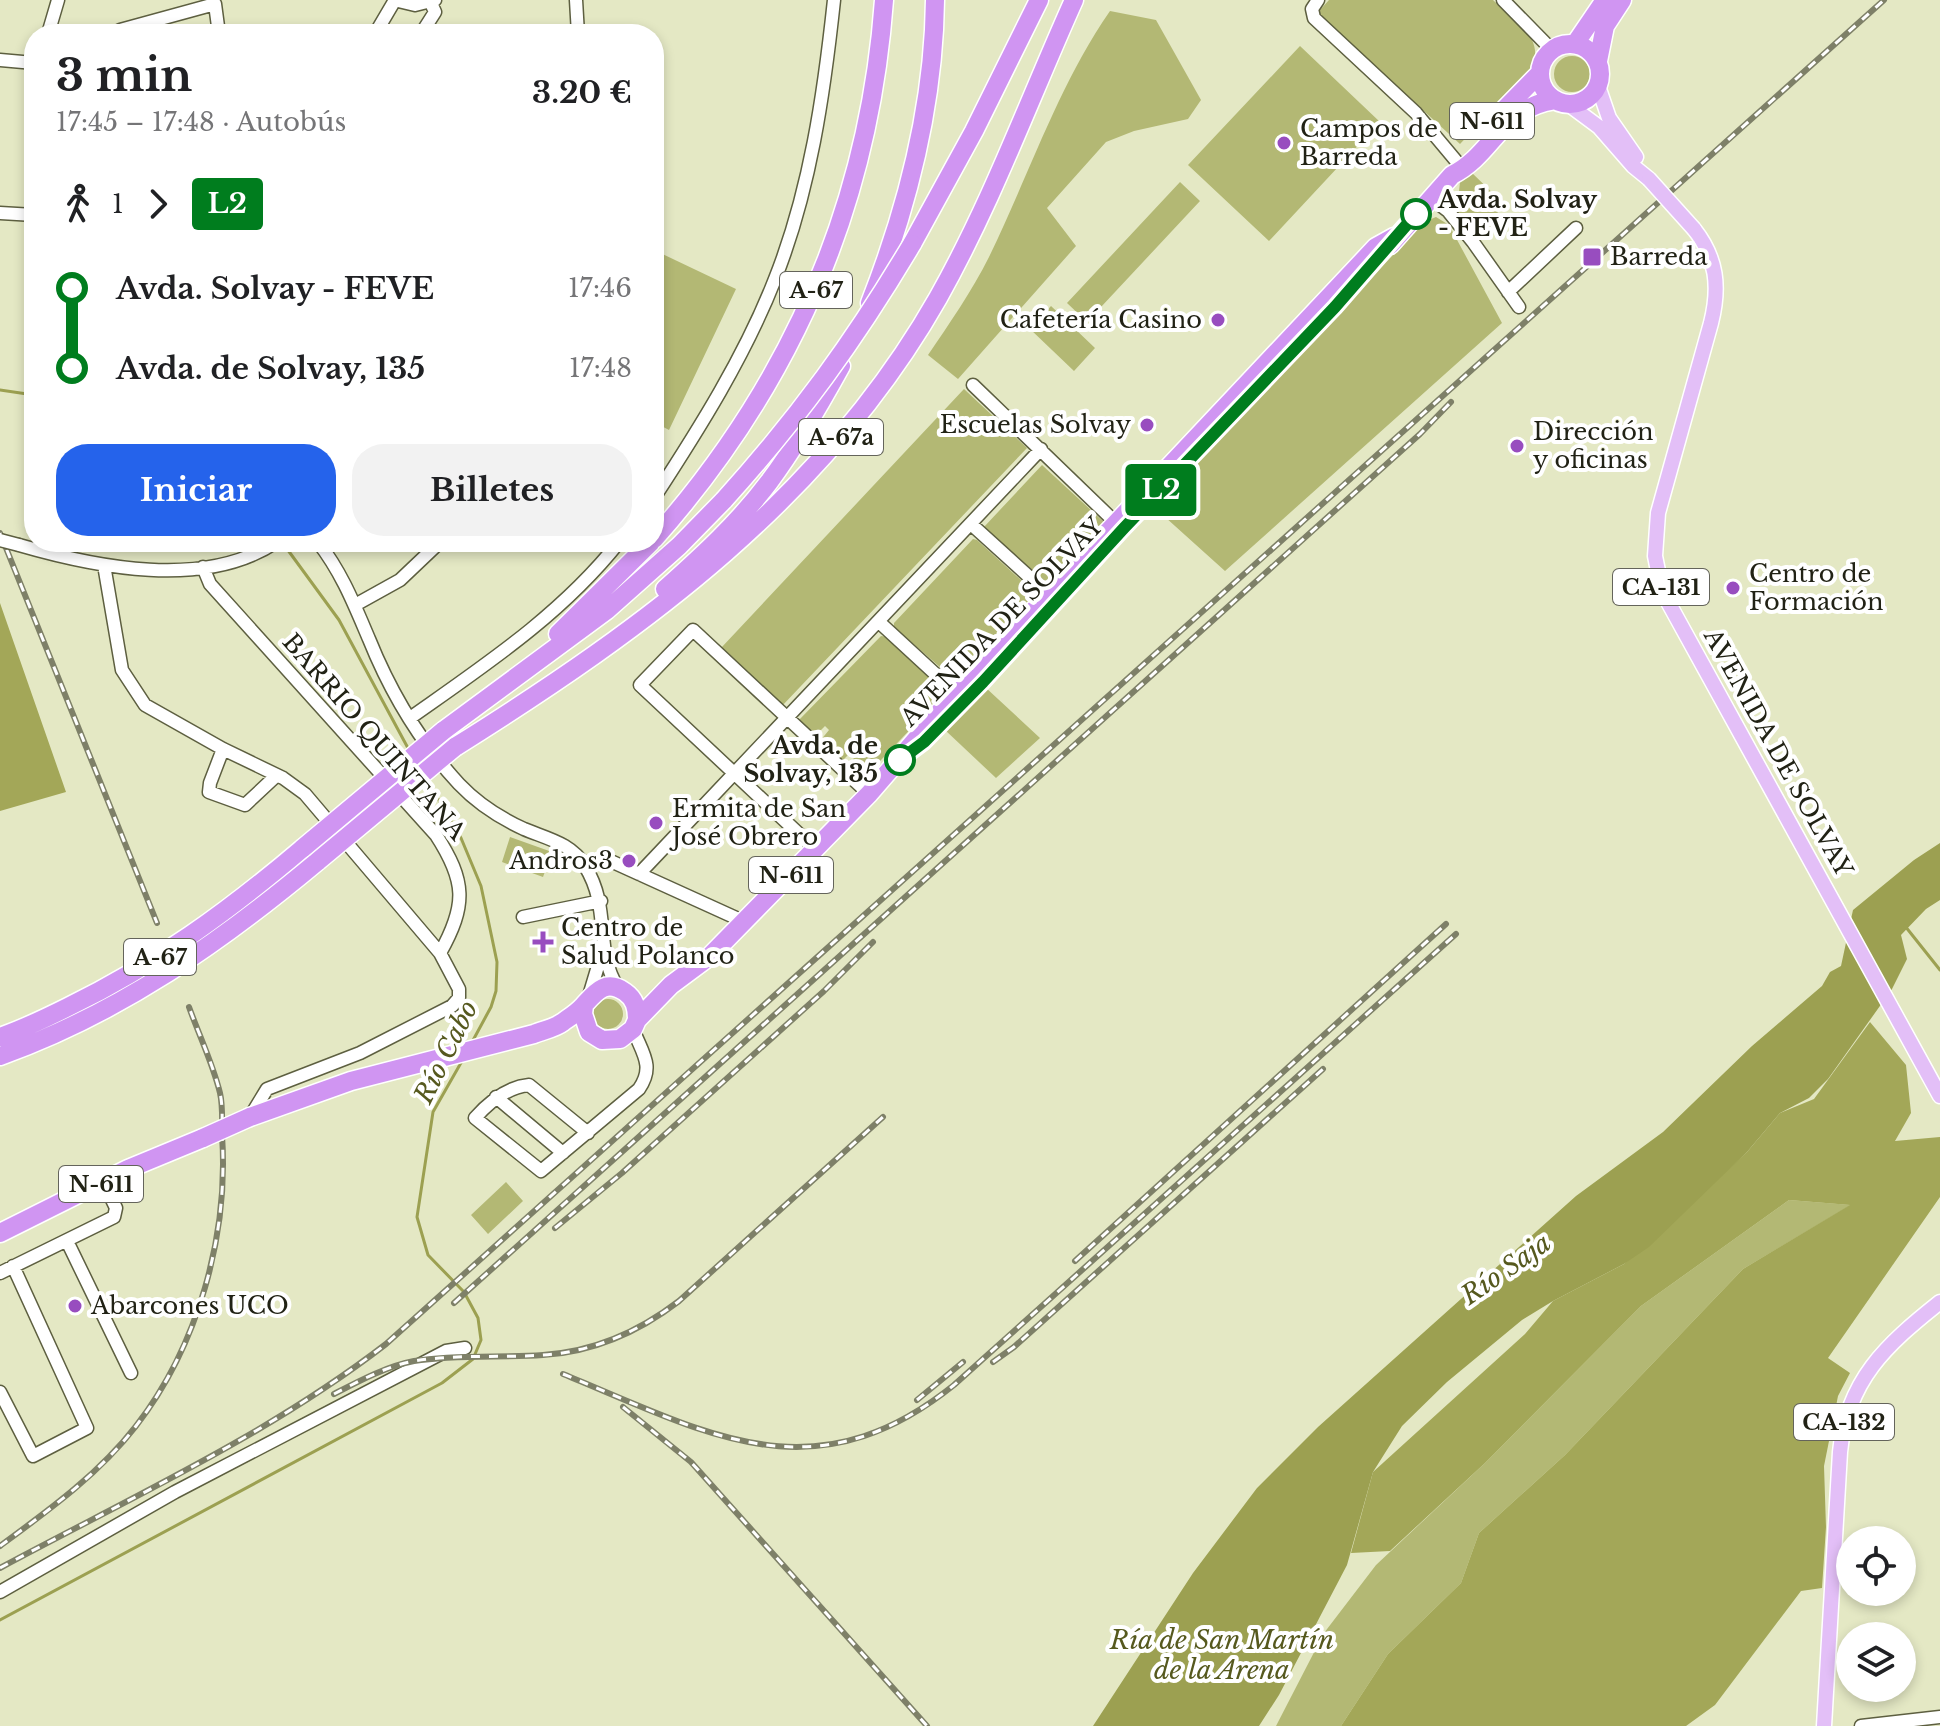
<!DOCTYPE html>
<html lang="es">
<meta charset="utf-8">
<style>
:root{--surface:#fff;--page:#f2f2f2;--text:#202124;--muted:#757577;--accent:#2563eb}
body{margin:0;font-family:"Libre Baskerville",serif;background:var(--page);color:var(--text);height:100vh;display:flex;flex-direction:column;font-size:30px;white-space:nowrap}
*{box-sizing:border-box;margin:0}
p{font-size:26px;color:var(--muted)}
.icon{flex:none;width:44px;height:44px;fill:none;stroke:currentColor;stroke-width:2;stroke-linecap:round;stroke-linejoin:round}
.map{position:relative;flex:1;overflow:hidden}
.details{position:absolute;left:24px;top:24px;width:640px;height:528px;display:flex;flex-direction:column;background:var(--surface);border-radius:32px;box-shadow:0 4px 12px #0003}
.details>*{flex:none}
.badge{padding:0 16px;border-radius:6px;font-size:28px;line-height:52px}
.fabs{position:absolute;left:1836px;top:1526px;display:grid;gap:16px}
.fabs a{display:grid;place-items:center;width:80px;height:80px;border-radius:50%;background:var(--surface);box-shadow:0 4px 12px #0003;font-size:40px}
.map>.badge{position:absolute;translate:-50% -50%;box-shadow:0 0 0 4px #fff}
.legs{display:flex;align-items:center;gap:12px;height:88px;padding:0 32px;font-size:26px}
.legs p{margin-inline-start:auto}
.overview{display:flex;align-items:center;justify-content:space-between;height:136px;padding:0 32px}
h1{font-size:44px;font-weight:800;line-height:60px}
.cta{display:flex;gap:16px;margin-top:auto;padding:16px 32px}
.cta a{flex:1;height:92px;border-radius:32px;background:var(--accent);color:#fff;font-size:32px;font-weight:800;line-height:92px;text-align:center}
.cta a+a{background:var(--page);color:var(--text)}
ul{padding:0 32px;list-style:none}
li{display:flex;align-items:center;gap:28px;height:80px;font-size:30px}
li i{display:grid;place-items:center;width:12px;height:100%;margin:0 10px;background:currentColor}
li i::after{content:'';width:20px;height:20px;margin:-10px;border:6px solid;border-radius:50%;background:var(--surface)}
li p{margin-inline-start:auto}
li:first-child i{background:linear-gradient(#0000 50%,currentColor 0)}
li:last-child i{background:linear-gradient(currentColor 50%,#0000 0)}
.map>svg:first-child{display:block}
.green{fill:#b3b874}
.forest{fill:#a3a758}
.water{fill:#9ca051}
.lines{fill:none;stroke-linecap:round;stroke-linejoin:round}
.stream{stroke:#9ca051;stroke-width:3}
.minor-casing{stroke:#5d5f40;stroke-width:15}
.major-casing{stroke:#fff;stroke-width:17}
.highway-casing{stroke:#fff;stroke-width:21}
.minor{stroke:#fff;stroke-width:12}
.major{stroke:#e3bff7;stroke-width:14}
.highway{stroke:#d095f2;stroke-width:18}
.rail-casing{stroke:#7e8068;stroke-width:6}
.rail{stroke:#fff;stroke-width:3;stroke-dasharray:9;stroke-linecap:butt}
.minor-bridge-casing{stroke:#5d5f40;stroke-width:15;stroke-linecap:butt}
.major-bridge-casing{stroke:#fff;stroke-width:17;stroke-linecap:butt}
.highway-bridge-casing{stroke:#fff;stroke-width:21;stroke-linecap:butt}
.minor-bridge{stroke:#fff;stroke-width:12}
.major-bridge{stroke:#e3bff7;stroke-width:14}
.highway-bridge{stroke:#d095f2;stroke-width:18}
.line-1-casing{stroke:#fff;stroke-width:18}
.line-1{stroke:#007d1e;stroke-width:12}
.poi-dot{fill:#984dbf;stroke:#fff;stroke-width:3}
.stop-1-dot{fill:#fff;stroke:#007d1e;stroke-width:4}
.labels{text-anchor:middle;stroke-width:8;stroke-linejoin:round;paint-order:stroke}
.shield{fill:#fff;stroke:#64645b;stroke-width:2}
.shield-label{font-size:22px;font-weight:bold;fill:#212215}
.poi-label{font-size:24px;fill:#212215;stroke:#fff;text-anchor:start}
.stop-label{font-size:24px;font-weight:bold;fill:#212215;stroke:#fff;text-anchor:start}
.street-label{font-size:24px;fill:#212215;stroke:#fff}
.water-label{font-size:26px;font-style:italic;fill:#56591e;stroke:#fff}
</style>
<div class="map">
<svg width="1940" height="1726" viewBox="0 0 1940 1726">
<rect width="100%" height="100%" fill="#e4e8c4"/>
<path class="green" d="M1329,0H1493C1513,19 1547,38 1531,69L1460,144L1320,16V10Z
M1110,11L1156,20L1201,100L1188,119L1134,131L1106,142L1047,208L1076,246L958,379L928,355C949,324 972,291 989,257C1029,175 1058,86 1110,11Z
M1300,46L1380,122L1269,241L1188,165Z
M1554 74a18 18 0 1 1 36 0a18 18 0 1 1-36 0Z
M1470,171L1506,206L1479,227L1465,222L1457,210L1460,182Z
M1180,182L1200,201L1087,322L1067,303Z
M1436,217L1449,225L1502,323L1225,571L1155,508L1424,222Z
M654,250L736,289L669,430L654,422Z
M1051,306L1095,348L1074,371L1030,329Z
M964,389L1027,448L782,706L721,648Z
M1042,465L1106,524L1047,586L984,527Z
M973,539L977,540L1034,592L1035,597L956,681L894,627V623Z
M881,636L888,637L944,691V694L861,781L847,768L856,755L852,751L842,761L820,741L829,730L825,726L815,736L798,721Z
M985,687L1040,738L996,778L945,730Z
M510,837L552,852L543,877L502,862Z
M593 1014a15 15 0 1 1 30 0a15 15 0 1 1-30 0Z
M506,1182L523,1201L488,1234L471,1215Z
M1789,1200L1851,1205L1743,1269L1565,1455L1479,1533L1461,1583L1388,1654L1341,1726H1276L1324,1633L1376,1565L1485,1463L1641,1306Z"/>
<path class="forest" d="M0,603L66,792L0,811Z
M1870,1022L1906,1065L1911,1113L1895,1141L1940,1137V1197L1828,1358L1850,1373L1838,1396L1824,1466L1826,1527L1822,1588L1801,1591L1715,1705L1686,1726H1341L1388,1654L1461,1583L1479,1533L1565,1455L1743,1269L1850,1205L1789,1200L1641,1306L1485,1463L1390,1551L1351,1553L1373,1472L1525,1334L1553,1301L1624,1264L1747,1152L1780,1113L1814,1099Z"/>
<path class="water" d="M1940,843V900L1926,909L1901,935L1907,959L1892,989L1828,1079L1809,1098L1780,1113L1747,1152L1649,1247L1624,1264L1553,1301L1522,1320L1447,1382L1402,1426L1373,1472L1347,1565L1279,1695L1259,1726H1093L1193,1573L1257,1488L1318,1427L1576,1196L1663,1132L1752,1046L1822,986L1830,972L1841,966L1853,910L1914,860Z"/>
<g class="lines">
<path class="stream" d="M0,390L34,395
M282,542L339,620L409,750
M427,780L461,838L481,886L497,962L496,991L491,1007L471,1044
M1905,926L1940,970
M0,1620L442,1383L473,1359L481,1340L478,1318L464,1292L428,1255L417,1217L433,1112L462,1061"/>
<g class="minor-casing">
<path id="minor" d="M394,0L415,5L435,0
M576,0L578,34
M1318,0L1312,9L1314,18L1416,113L1457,162
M1503,0L1552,50
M120,30L215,4L219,34
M48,34L58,0
M375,34L395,0
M421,34L435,12L431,3
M0,60L34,63
M1431,198L1448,211L1473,242L1519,307
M0,213L34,215
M1508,292L1576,228
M973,385L1115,522
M654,498C699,429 745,356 775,279C810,191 824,94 834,0
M971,524L1048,594
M318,542C342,573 354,604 369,639C390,691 421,743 459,784C478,804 500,818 524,829C548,839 571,843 585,866C612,910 593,948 618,988
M19,545C95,567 205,590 276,542
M104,565L122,670L145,705L223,749L283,778L305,794L440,953L459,989V998L452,1006L360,1053L267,1089L250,1117
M203,567L210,584L436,835C466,881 467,905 440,953
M355,605L400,580L440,542
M879,622L956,693
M410,718C485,665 561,615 619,542
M223,749L210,783L209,792L245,805L277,775
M815,849L640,685L693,630L869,794
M584,863L604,858L745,922
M639,874L1041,449
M523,917L601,901
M589,996L601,956
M496,1097L563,1153
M588,1133L529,1085C507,1087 490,1101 475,1118L541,1171L639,1089C655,1066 642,1053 633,1029
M67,1241L131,1373
M0,1273L114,1217L116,1208L104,1183
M0,1392L33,1456L87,1428L13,1266
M0,1592L175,1492L446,1351L465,1348
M1861,1726L1940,1717"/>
</g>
<g class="major-casing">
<path id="major" d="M1598,86L1609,118L1636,157
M1568,104L1599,127L1633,166L1649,179
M1694,229C1717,258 1720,287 1711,323L1658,513L1655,556L1662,591L1940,1096
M1824,1726L1840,1452C1847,1380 1886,1345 1940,1302"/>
</g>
<g class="highway-casing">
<path id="highway" d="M1540 74a30 30 0 1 1 60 0a30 30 0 1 1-60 0Z
M1575,44L1605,0
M1598,61L1605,26L1622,0
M1489,125L1540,73
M912,244L974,131L1039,0
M1390,245L1452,175C1494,154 1500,108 1555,100
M870,303C908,206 934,104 935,0
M654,539C791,385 869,207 884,0
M665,589C702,556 739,522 769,482C796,446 819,406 841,366
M558,634L651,542
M443,731L607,610L679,546L724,500
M455,747C645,628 825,497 938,298C992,202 1029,100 1074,0
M584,1005L583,1014L589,1032L602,1040L620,1039L633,1029L637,1020L671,985L710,956L869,794L956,693L1376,247L1394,237
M0,1037C23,1029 46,1018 68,1007C155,965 230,910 303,848
M0,1056C120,1013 221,942 318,861
M250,1117L351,1081L534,1034C544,1030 555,1028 563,1022C570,1017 578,1012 583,1006C595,993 605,978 625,992C635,999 637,1008 637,1020
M0,1233L128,1169L203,1138"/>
</g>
<use href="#minor" class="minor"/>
<use href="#major" class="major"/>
<use href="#highway" class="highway"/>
<g class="rail-casing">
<path id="rail" d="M0,533L157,923
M555,1228L622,1173L824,991L873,942
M1075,1261L1446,924
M454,1303L1420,434L1451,402
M993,1362L1014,1347L1323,1069
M563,1374C707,1433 813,1498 954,1385L1456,934
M334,1394C359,1381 387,1366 414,1361C457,1354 501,1358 543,1355C593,1352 640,1331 679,1301L883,1117
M917,1400L963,1362
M623,1407L691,1462L927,1726
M0,1546C49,1510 99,1474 136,1426C198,1346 229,1235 222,1135C222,1121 223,1106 220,1093C213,1064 199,1035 189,1007
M0,1568C130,1498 268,1435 386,1344L1884,0"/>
</g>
<use href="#rail" class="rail"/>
<g class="minor-bridge-casing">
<path id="minor-bridge" d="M0,540L19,545"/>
</g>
<g class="major-bridge-casing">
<path id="major-bridge" d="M1649,179L1694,229"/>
</g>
<g class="highway-bridge-casing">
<path id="highway-bridge" d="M724,500C799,417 855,340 912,244
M303,848L443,731
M318,861L455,747
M203,1138L250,1117"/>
</g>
<use href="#minor-bridge" class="minor-bridge"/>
<use href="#major-bridge" class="major-bridge"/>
<use href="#highway-bridge" class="highway-bridge"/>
</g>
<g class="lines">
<g class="line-1-casing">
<path id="line-1" d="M900,760L924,742L983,682L1124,528L1335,307L1416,214"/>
</g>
<use href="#line-1" class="line-1"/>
</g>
<g class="poi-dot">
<circle cx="1284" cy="143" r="8"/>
<rect x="1582" y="247" width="20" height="20" rx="4"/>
<circle cx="1218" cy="320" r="8"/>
<circle cx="1147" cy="425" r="8"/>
<circle cx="1517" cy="446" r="8"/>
<circle cx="1733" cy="588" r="8"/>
<circle cx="656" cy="823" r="8"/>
<circle cx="629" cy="861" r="8"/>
<path d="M539 930h8v8h8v8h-8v8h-8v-8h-8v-8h8z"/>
<circle cx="75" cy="1306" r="8"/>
</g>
<g class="stop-1-dot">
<circle cx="1416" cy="214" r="14"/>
<circle cx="900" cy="760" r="14"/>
</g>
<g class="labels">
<g class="shield">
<rect x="1450" y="103" width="84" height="36" rx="6"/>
<rect x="780" y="272" width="72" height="36" rx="6"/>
<rect x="799" y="419" width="84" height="36" rx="6"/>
<rect x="1613" y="569" width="96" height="36" rx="6"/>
<rect x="749" y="857" width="84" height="36" rx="6"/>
<rect x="124" y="939" width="72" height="36" rx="6"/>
<rect x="59" y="1166" width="84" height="36" rx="6"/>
<rect x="1794" y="1404" width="100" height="36" rx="6"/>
</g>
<g class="shield-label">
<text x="1492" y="129">N-611</text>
<text x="816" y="298">A-67</text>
<text x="841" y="445">A-67a</text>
<text x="1661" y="595">CA-131</text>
<text x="791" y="883">N-611</text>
<text x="160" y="965">A-67</text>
<text x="101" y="1192">N-611</text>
<text x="1844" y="1430">CA-132</text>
</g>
<g class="poi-label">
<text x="1300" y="137">Campos de<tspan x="1300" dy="28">Barreda</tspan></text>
<text x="1610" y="265">Barreda</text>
<text x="1202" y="328" text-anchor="end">Cafetería Casino</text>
<text x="1131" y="433" text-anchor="end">Escuelas Solvay</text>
<text x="1533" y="440">Dirección<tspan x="1533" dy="28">y oficinas</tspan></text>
<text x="1749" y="582">Centro de<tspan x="1749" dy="28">Formación</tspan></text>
<text x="672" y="817">Ermita de San<tspan x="672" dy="28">José Obrero</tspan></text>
<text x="613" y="869" text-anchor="end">Andros3</text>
<text x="561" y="936">Centro de<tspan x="561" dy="28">Salud Polanco</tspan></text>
<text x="91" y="1314">Abarcones UCO</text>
</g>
<g class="stop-label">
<text x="1438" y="208">Avda. Solvay<tspan x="1438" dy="28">- FEVE</tspan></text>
<text x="878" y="754" text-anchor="end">Avda. de<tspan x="878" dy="28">Solvay, 135</tspan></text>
</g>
<g class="street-label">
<text transform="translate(1002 622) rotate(-46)" y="8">AVENIDA DE SOLVAY</text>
<text transform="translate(374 737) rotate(49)" y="8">BARRIO QUINTANA</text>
<text transform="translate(1778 753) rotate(61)" y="8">AVENIDA DE SOLVAY</text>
</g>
<g class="water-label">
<text transform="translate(446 1052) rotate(-64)" y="9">Río Cabo</text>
<text transform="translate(1506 1269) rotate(-35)" y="9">Río Saja</text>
<text x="1222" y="1649">Ría de San Martín<tspan x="1222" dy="30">de la Arena</tspan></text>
</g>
</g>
</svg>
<div class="fabs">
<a><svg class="icon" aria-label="locate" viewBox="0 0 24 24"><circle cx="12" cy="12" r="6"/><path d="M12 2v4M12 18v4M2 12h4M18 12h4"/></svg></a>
<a><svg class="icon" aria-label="layers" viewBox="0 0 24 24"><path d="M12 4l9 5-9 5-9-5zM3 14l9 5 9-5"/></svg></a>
</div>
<b class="badge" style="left:1161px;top:490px;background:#007d1e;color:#fff">L2</b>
<section class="details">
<div class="overview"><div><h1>3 min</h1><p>17:45 – 17:48 · Autobús</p></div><b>3.20 €</b></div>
<div class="legs"><svg class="icon" aria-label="walk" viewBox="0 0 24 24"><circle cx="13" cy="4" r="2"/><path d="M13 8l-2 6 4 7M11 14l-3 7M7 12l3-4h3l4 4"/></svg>1<svg class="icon" aria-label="forward" viewBox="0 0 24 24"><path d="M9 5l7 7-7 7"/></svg><b class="badge" style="background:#007d1e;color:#fff">L2</b></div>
<ul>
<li><i style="color:#007d1e"></i><b>Avda. Solvay - FEVE</b><p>17:46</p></li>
<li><i style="color:#007d1e"></i><b>Avda. de Solvay, 135</b><p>17:48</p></li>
</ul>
<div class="cta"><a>Iniciar</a><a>Billetes</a></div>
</section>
</div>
